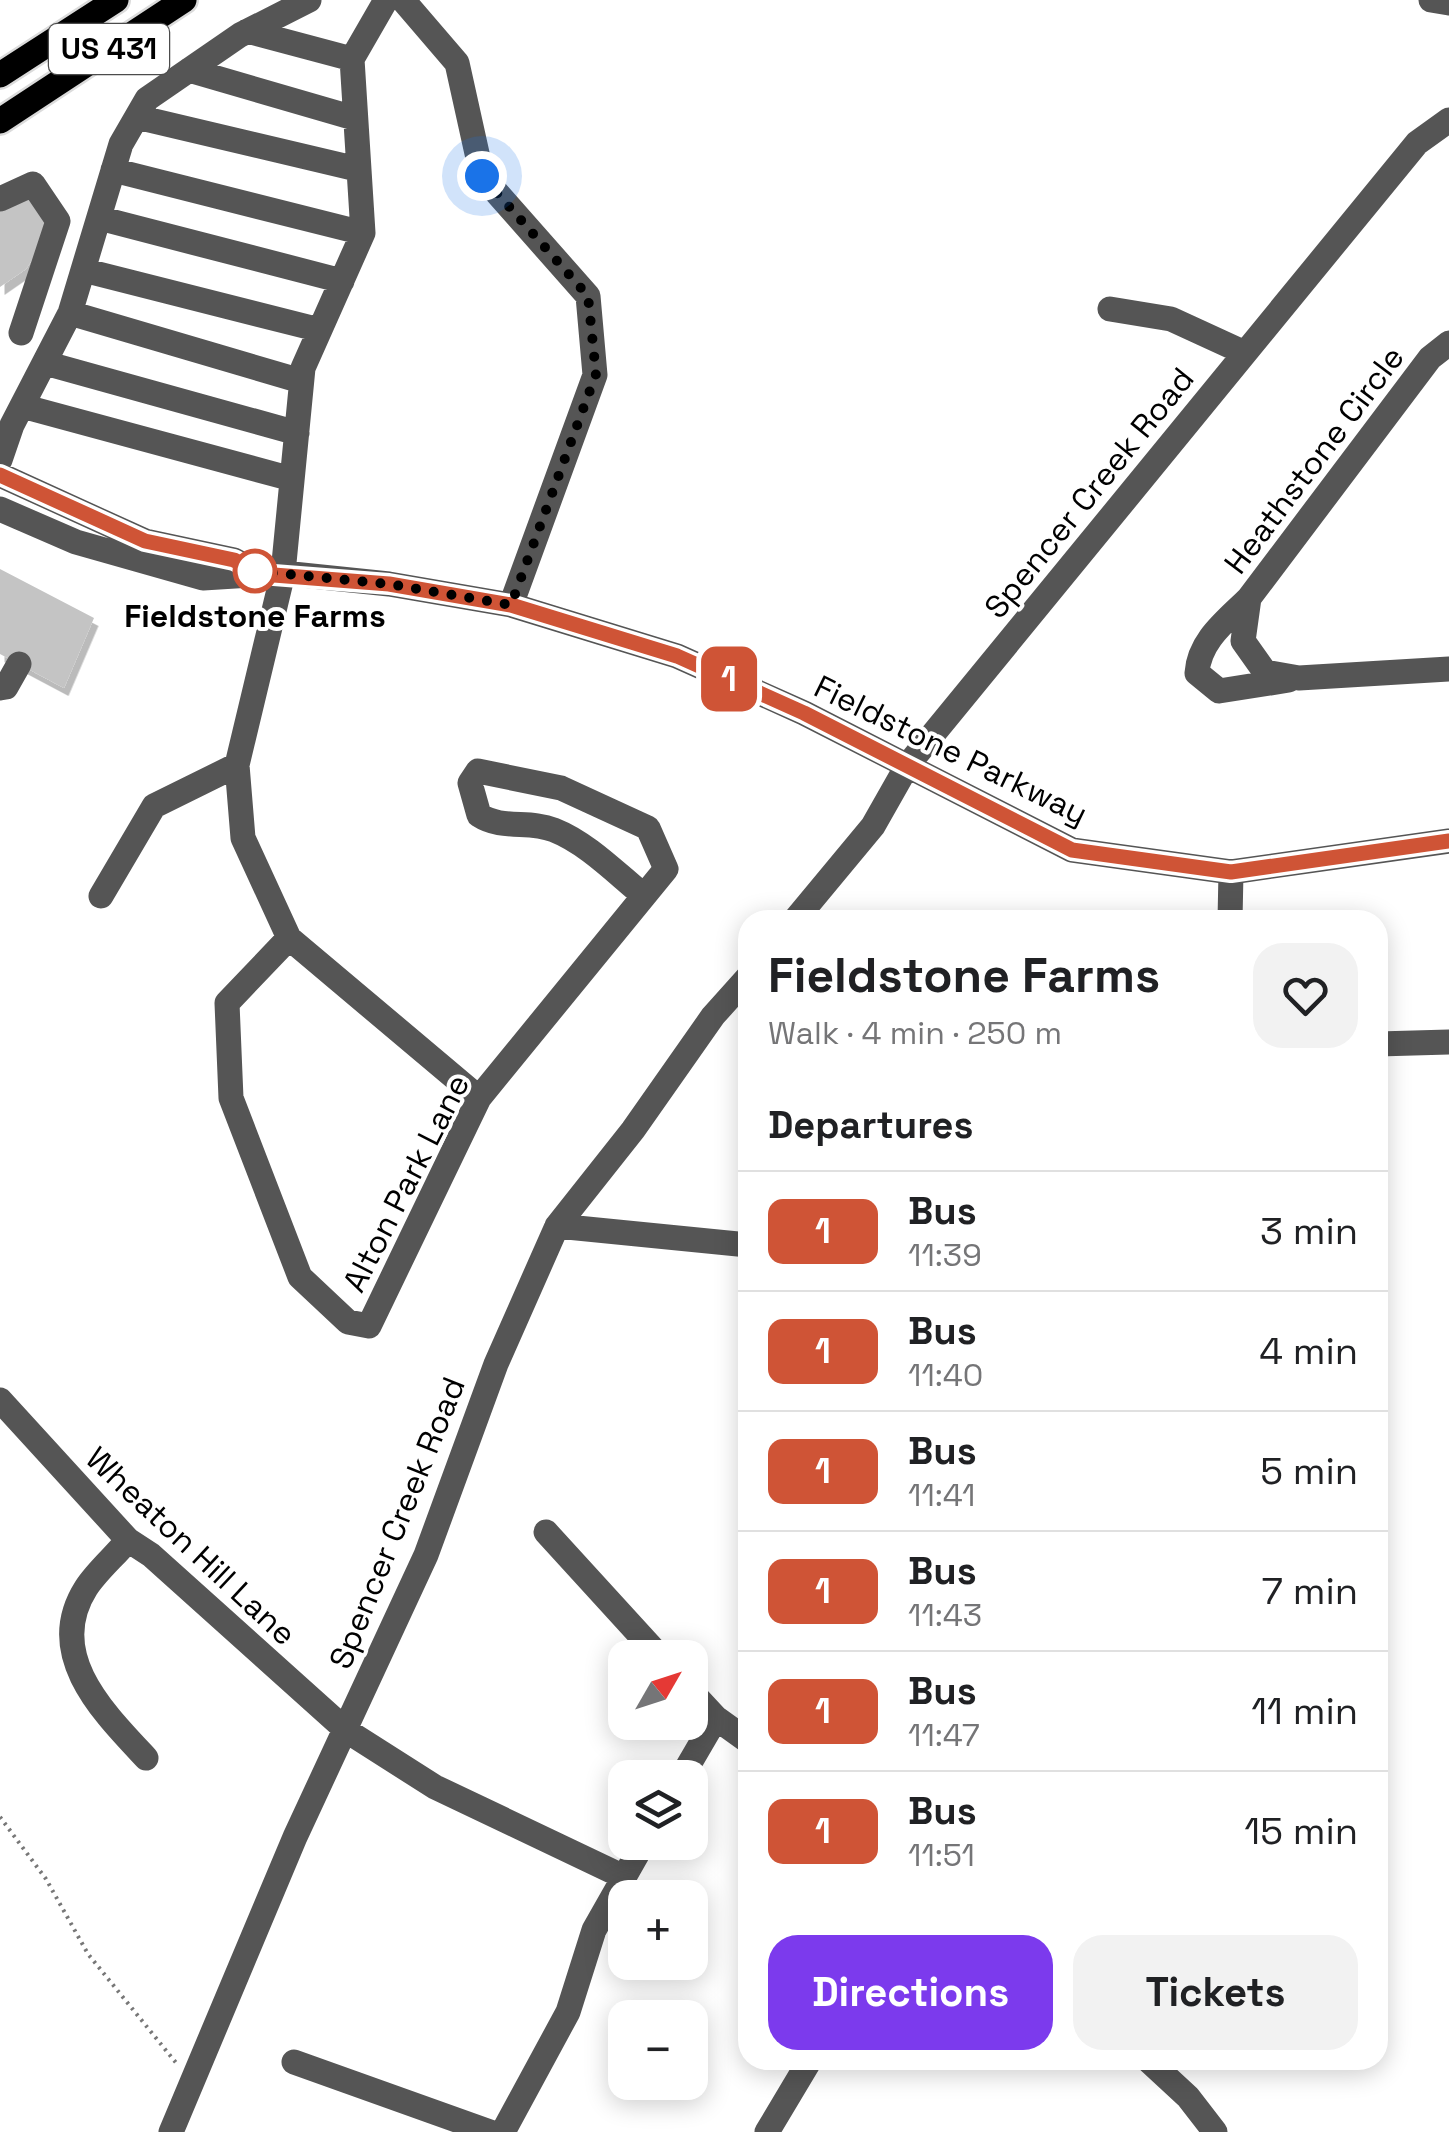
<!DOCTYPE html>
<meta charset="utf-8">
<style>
:root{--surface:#fff;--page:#f2f2f2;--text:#202124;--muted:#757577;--line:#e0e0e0;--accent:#7c3aed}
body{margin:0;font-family:"Space Grotesk",sans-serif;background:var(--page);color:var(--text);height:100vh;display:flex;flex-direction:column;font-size:38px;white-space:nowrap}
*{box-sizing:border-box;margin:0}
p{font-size:32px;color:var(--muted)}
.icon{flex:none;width:55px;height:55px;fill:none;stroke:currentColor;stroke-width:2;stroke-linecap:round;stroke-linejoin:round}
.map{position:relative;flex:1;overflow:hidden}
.side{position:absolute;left:738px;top:910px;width:650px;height:1160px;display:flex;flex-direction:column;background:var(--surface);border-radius:30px;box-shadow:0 5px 25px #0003}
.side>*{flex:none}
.badge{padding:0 20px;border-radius:15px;font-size:35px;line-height:65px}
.needle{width:65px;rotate:51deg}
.buttons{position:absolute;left:608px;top:1640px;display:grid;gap:20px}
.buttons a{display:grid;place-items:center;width:100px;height:100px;border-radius:20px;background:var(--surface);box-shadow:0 5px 25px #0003;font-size:50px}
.you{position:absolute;width:50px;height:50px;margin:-25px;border:8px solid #fff;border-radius:50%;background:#1a73e8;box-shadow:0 0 0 15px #1a73e833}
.map>.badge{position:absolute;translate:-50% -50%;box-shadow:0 0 0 5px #fff}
h2{padding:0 30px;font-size:38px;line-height:90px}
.round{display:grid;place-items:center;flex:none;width:105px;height:105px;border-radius:30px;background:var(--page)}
.headline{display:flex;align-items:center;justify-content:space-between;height:170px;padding:0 30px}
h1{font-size:48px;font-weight:700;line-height:75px}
.action{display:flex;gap:20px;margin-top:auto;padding:20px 30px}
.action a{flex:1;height:115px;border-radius:30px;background:var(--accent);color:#fff;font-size:40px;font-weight:700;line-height:115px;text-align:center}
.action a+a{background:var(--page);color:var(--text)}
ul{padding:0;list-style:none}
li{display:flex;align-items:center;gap:30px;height:120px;padding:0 30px;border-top:2px solid var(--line)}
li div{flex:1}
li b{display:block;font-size:38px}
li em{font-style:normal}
li .badge{min-width:110px;font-weight:700;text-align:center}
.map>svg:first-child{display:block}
.building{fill:#c4c4c4;filter:url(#shadow)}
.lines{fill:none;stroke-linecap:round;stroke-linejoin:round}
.major-casing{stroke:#dbdbdb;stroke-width:30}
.path{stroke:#777;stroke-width:4;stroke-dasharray:2.5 5;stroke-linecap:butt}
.minor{stroke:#555;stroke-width:25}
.major{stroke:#000;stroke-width:25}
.line-casing{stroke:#fff;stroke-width:22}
.line{stroke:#cf5436;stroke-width:15}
.walk{stroke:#000;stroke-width:10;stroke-dasharray:0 18}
.stop-dot{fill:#fff;stroke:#cf5436;stroke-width:5}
.labels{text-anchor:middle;stroke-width:8;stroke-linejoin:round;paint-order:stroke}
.shield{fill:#fff;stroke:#4c4c4c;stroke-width:2.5}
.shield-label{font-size:30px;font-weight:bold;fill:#000}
.street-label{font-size:32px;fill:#000;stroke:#fff}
.stop-label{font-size:32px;font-weight:bold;fill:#000;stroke:#fff}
</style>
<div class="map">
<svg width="1449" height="2132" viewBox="0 0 1449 2132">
<defs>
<filter id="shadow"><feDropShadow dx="4.5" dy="8" stdDeviation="0" flood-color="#0004"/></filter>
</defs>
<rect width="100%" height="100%" fill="#fff"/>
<path class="building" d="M33,184L58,221L26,269L0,287V205Z
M0,569L94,618L64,688L0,654Z"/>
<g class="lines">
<g class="major-casing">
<path id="major" d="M0,75L116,0
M0,121L184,0"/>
</g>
<path class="path" d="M0,1817L46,1879L88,1954L177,2064"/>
<path class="minor" d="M386,0L352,59L363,233L303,368L283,573L237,765L243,838L289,938L479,1098
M403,0L457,63L482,176L588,296L595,375L511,605
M1431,0L1449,3
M247,31L352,59
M189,70L354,118
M137,117L357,169
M113,170L363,233
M0,199L33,184L58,221L21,333
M99,218L342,281
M83,270L320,330
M1110,309L1171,319L1245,353
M70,313L301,381
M1449,343L1430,358L1249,598L1243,641L1265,672L1299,678L1449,669
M45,363L297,433
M22,406L292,479
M0,460L12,425L70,313L121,144L147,99L240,35L309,0
M0,475L145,541L234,560L256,572
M0,509L76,542L203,578L283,573L389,584L511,605L677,656L804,713L1072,850L1231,872L1449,841
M1249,598C1227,620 1199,640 1197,673L1219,691L1289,680
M0,688L6,687L19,664
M101,896L154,806L237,765
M795,920L873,826L907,766L1417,143L1449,120
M1230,920L1231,872
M289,938L227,1003L231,1098L300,1277L348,1322L369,1326L479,1098L666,869L648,828L561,788L478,771L470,783L479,815C502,830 529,820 554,830C587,843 616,873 643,895
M1378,1044L1449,1042
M557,1226L748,1245
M0,1400L128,1540L151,1555L347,1731L435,1787L624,1877
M546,1532L661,1658
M128,1540C115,1556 97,1571 86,1588C44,1654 103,1712 146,1758
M690,1690L716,1718L748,1741
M681,1778L716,1718
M1148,2060L1188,2097L1215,2132
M294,2062L490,2132
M171,2132L295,1837L426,1555L496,1364L557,1226L633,1130L713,1016L748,977
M503,2132L568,2012L594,1930L644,1842
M767,2132L810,2060"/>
<use href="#major" class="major"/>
</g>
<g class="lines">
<g class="line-casing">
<path id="line" d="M0,475L145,541L234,560L261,574L389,584L511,605L677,656L804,713L1072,850L1231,872L1449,841"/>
</g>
<use href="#line" class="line"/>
<path class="walk" d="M255,571L389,584L511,605L596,374L588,296L482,176"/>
</g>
<circle class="stop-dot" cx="255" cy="571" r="20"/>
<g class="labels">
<rect class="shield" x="49" y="24" width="120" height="50" rx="8"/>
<g class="shield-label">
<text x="109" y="59">US 431</text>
</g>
<g class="street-label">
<text transform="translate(1314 460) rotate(-53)" y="11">Heathstone Circle</text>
<text transform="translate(1089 493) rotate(-51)" y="11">Spencer Creek Road</text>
<text transform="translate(951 750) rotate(26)" y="11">Fieldstone Parkway</text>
<text transform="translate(406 1183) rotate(-63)" y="11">Alton Park Lane</text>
<text transform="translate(397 1523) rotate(-68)" y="11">Spencer Creek Road</text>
<text transform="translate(191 1546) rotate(43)" y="11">Wheaton Hill Lane</text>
</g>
<g class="stop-label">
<text x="255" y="627">Fieldstone Farms</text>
</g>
</g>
</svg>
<div class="buttons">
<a><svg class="needle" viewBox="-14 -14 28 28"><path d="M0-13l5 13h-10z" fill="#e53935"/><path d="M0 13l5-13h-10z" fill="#757577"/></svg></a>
<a><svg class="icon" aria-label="layers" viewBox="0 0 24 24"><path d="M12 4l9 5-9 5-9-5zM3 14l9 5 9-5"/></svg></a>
<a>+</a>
<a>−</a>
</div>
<div class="you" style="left:482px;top:176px"></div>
<b class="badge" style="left:729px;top:679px;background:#cf5436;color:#fff">1</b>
<section class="side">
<div class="headline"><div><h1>Fieldstone Farms</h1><p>Walk · 4 min · 250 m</p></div><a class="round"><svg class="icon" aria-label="heart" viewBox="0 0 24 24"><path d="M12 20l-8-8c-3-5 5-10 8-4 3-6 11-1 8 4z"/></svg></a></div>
<h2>Departures</h2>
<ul>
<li><span class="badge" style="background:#cf5436;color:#fff">1</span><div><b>Bus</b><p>11:39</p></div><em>3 min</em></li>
<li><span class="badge" style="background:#cf5436;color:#fff">1</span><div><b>Bus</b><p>11:40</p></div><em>4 min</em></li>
<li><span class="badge" style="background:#cf5436;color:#fff">1</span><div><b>Bus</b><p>11:41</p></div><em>5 min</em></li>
<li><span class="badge" style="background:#cf5436;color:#fff">1</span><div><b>Bus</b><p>11:43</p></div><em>7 min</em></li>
<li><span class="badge" style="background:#cf5436;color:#fff">1</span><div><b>Bus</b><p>11:47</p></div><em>11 min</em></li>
<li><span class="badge" style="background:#cf5436;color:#fff">1</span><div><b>Bus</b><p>11:51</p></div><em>15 min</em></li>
</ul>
<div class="action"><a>Directions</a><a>Tickets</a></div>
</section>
</div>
